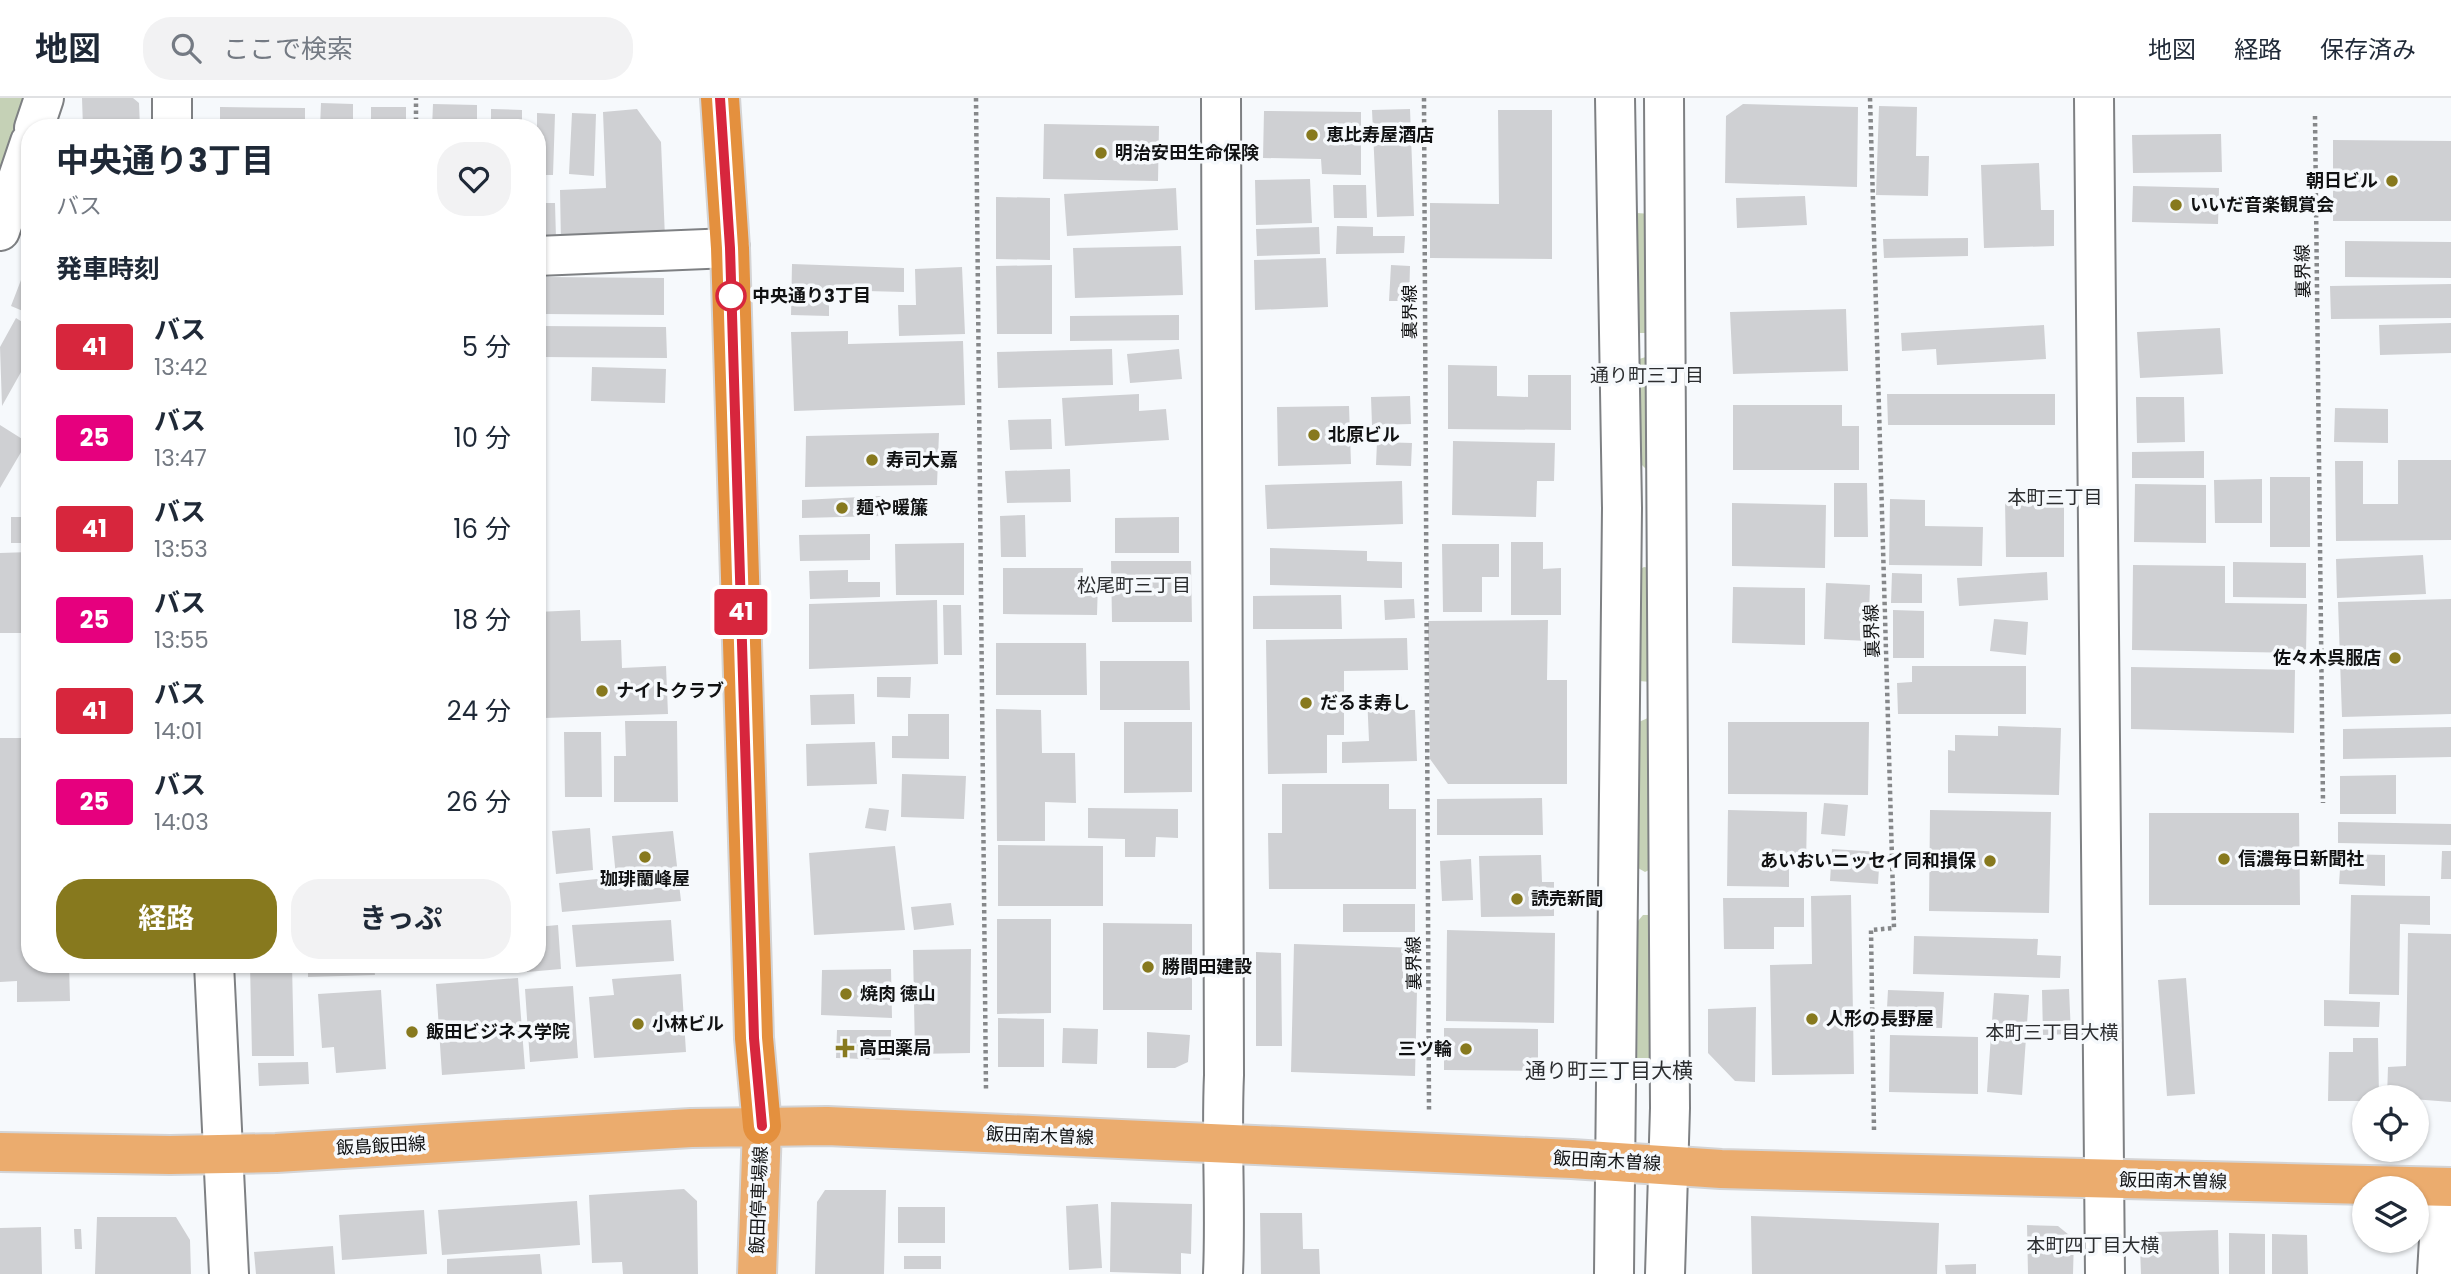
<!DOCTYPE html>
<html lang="ja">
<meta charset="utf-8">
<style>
:root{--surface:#fff;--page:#f2f2f3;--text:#1f2937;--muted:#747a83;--line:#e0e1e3;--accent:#87791e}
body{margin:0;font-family:Poppins,"Noto Sans JP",sans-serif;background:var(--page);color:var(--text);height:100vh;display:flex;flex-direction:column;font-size:26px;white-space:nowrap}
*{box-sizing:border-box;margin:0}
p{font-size:23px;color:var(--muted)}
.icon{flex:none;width:38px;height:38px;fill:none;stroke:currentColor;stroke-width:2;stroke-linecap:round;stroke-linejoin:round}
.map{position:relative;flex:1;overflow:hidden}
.details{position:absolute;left:21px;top:21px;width:525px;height:854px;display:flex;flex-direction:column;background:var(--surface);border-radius:28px;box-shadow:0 2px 5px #0004}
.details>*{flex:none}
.badge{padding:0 14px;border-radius:5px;font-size:24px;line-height:46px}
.tools{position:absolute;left:2352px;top:987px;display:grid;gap:14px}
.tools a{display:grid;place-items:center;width:77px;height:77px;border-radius:50%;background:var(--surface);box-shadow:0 2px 5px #0004;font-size:35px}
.map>.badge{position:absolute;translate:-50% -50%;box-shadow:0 0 0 4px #fff}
h2{padding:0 35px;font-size:26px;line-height:63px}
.round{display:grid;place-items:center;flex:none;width:74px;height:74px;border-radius:28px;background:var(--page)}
.summary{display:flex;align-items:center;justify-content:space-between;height:119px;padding:0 35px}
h1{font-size:33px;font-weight:700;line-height:52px}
.cta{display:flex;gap:14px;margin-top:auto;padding:14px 35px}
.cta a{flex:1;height:80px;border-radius:28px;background:var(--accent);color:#fff;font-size:28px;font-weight:700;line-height:80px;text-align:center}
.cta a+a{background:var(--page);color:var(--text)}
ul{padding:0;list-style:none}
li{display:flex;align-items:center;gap:21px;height:91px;padding:0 35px}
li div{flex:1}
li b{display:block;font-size:26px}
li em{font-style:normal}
li .badge{min-width:77px;font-weight:700;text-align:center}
header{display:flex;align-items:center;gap:42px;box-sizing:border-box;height:98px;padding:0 35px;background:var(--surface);border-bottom:2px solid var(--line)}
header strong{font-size:33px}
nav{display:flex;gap:38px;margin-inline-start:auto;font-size:24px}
.search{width:490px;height:63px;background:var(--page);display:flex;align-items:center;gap:18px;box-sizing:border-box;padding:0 24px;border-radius:28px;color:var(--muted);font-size:26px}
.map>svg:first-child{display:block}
.green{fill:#c5d1b6}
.building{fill:#cfd0d3}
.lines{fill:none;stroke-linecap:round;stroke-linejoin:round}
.minor-casing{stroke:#7e8083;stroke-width:42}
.tertiary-casing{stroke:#7e8083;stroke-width:42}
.primary-casing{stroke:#d4d4d5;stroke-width:42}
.trunk-casing{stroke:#d4d4d5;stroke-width:42}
.path{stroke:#86888a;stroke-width:4.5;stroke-dasharray:3.5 3.5;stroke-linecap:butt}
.minor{stroke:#fff;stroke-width:38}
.tertiary{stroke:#fff;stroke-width:38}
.primary{stroke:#ebac6e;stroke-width:38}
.trunk{stroke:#e4903e;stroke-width:38}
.line-casing{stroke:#fff;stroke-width:16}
.line{stroke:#d7263d;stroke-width:10}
.poi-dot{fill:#87791e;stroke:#f6f9fc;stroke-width:2.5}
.stop-dot{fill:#fff;stroke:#d7263d;stroke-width:3.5}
.labels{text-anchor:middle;stroke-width:7;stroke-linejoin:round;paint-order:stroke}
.poi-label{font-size:18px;font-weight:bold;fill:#111213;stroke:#f6f9fc;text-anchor:start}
.street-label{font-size:18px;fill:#111213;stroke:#f6f9fc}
.stop-label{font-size:18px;font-weight:bold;fill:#111213;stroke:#f6f9fc;text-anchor:start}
.neighbourhood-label{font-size:19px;fill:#2c2e30;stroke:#f6f9fc}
.quarter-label{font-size:21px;fill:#2c2e30;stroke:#f6f9fc}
</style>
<header>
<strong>地図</strong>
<div class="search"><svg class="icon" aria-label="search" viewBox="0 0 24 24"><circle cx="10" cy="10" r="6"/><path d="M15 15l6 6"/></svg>ここで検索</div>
<nav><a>地図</a><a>経路</a><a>保存済み</a></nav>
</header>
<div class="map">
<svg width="2451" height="1176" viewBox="0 0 2451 1176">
<rect width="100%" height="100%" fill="#f6f9fc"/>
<path class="green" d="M0,0H27L0,76Z
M1637,115L1651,116V235H1638Z
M1649,258L1652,365L1646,371L1637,362L1636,262Z
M1644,469L1650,470L1651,584L1639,583V472Z
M1650,619L1653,770L1645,774L1638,770L1639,624Z
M1643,817H1650L1652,983L1645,985L1637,976L1638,823Z"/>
<path class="building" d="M82,0H133L139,5L140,30H83Z
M321,5L353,6V30H320Z
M433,6L477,7V30H432Z
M1743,6L1858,9L1857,89L1725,85L1726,18Z
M1879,8L1917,9L1916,58H1929L1928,98L1876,97Z
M220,9L305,10V30H220Z
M371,9H406V30H371Z
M491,11L522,12V30H491Z
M637,11L661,44L665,140L561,145L560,92L606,90L603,14Z
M1410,11L1414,118L1377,119L1372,12Z
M1498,12H1552V161L1430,160V105L1499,106Z
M1264,13L1361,14V77L1322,76L1321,61L1263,60Z
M537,15L555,16L553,77H537Z
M572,15L596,16L594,78L569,76Z
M1044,26L1159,28L1158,83L1043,81Z
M2221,36L2222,74L2133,75L2132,37Z
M2333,42L2451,43V123H2333Z
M2039,65L2041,112H2054V148L1984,150L1981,67Z
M1310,81L1312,125L1256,127L1255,82Z
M537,87H540V105H555L556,141L537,142Z
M1333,87H1366L1367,120H1334Z
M2133,88L2219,90L2218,126L2132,124Z
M1176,90L1178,132L1067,138L1064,96Z
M1805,98L1807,127L1737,130L1736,100Z
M996,99L1050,100V162L996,161Z
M1337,128L1373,129V138H1405L1404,155L1336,156Z
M1319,129L1320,156L1257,158L1256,131Z
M1968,140V158L1884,160L1883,141Z
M2345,143L2451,144V180L2345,179Z
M1181,148L1183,197L1075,200L1073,150Z
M1326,160L1328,209L1255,212L1254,162Z
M792,166L904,170V194L829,192V218L791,217Z
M1052,167V236H997L996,168Z
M1391,167L1410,168L1409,203H1389Z
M26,169L30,170V216L11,208Z
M962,169L965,236L899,238L898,207H916L915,171Z
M546,179L664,180V217L545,216Z
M2451,186V220L2331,221L2330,188Z
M1846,211L1848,273L1733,276L1730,214Z
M1179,217V242L1070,243V218Z
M16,220L30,229V258L2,308L0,249Z
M2451,225V255L2380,257L2379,227Z
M2044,227L2046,261L1937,267L1936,251L1902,253L1901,235Z
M542,228L666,229L667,260L543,259Z
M2220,230L2223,276L2140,280L2137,234Z
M848,233V246L963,243L965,307L794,313L791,234Z
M1112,251L1113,287L998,290L997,254Z
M1179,251L1182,281L1130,285L1127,256Z
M1448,267L1497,268V298L1528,299V277H1571V332L1448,331Z
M592,269L666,271L665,305L591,303Z
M1139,296V313L1166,311L1169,342L1065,348L1062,300Z
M1887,296H2055V327H1888Z
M1410,298L1411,326L1372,327L1371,299Z
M2136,299H2184L2185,344L2137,345Z
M1733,307H1842V328H1859V372H1733Z
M1349,308L1351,366L1278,368L1277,309Z
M2335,310L2388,311V345L2334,344Z
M1051,321L1052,351L1010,352L1008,322Z
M0,327L27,344L0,390Z
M939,335L937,387L805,389L806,338Z
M1453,343L1555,345L1554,383H1537L1536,419L1452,417Z
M1377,344L1412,345L1411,368L1376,367Z
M2204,353V380H2132V354Z
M2398,362H2451V442L2336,443L2335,363H2363V406H2398Z
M1070,371L1071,404L1007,405L1005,373Z
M2270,379H2310V449H2270Z
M2262,381V425H2215L2214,382Z
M1402,383L1403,426L1267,431L1265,387Z
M1834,385H1867L1868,439H1834Z
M2135,386L2206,387V445L2134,444Z
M881,398V418L802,420V402Z
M1890,401L1925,402V428L1983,429L1982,468L1889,467Z
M2005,402H2064V459H2006Z
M1732,405L1826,407L1825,470L1732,468Z
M1025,417L1026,459H1001L1000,418Z
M11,419H30V445H11Z
M1179,419V455H1115V420Z
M870,436V462L800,463L799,437Z
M1511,444H1543V471L1561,470V517H1511Z
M964,445V497H896L895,446Z
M1442,446H1499V479H1482V514H1443Z
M1270,450L1367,453V463L1402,464V490L1270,487Z
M30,454V535H0V455Z
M2423,457L2426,496L2337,500L2336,461Z
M1111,463H1191L1192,524H1112Z
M2233,464L2306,465V500L2233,499Z
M2133,467L2225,468V505L2307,506L2306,555L2132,552Z
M1003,470H1083V484H1098L1097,517L1003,516Z
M848,472V484H880V499L810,501L809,473Z
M2047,474L2048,502L1959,508L1957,480Z
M1892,475L1922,476V505H1891Z
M1826,485L1870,487L1868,543L1824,541Z
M1733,489L1805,490V547L1732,545Z
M1341,497L1342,531H1253V498Z
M1414,501L1415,520L1385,522L1384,502Z
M2451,501V616L2342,619L2338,504Z
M937,502L938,566L809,571V506Z
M943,507H961L962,557H944Z
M580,512L581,543L621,542L622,570L666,568L668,616L544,620L545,655H537V514Z
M1893,512L1924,513V560H1893Z
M1994,521L2028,524L2026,557L1990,553Z
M1548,522L1547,582H1567V686H1448L1430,661L1428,523Z
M1407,540L1408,572L1344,573V637H1327V675L1268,676L1266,542Z
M996,545H1086L1087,597H996Z
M1100,563H1189L1190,612H1100Z
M1912,568H2026V616H1898L1897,585L1912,584Z
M2131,569L2295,572L2294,635L2131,631Z
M877,579H911L910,600L877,599Z
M854,596L855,626L811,627L810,597Z
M1402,596V612H1415L1417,663L1342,665V644L1369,643L1367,597Z
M996,611L1041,612L1042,655H1075L1076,705L1045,704V743H997Z
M908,616H949V661L892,660V638H908Z
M625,623H677L678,704H614V658H626Z
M1124,624H1192V694L1124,695Z
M1728,624H1869L1868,697L1728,696Z
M1998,628L2061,630L2059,697L1948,695V652L1955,653V637L1998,638Z
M2451,629V659L2343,661V631Z
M564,634H601L602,699H565Z
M0,640H30V866H69L70,903L17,904V883L0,884Z
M875,644L877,686L807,688L806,646Z
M902,676L966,678L964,721L901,719Z
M2396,677V716H2340V678Z
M1282,686H1389V711H1416V791H1269L1268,735H1282Z
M1542,700L1543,737H1437V701Z
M1824,705L1848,707L1845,738L1821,736Z
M869,710L889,712L886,733L865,730Z
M1088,710L1178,711V740L1156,739L1155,759H1125V741L1088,740Z
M1728,712L1807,714L1806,768L1789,767V789L1727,788Z
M1930,712L2051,714L2049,815L1929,813Z
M2149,715H2299L2300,807H2149Z
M2338,724L2451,726V747L2338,745Z
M590,730L593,772L556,776L552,733Z
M673,733L681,803L562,814L559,785L616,779L612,738Z
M998,747L1103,748V808H998Z
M895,748L905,832L814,837L809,755Z
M1832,751L1880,754L1878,786L1830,783Z
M2442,753H2451V781H2441Z
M2341,756L2385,757V788L2339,786Z
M1541,757L1542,784H1554V818L1481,819L1479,758Z
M1471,761L1473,802L1442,803L1440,763Z
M1851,797L1854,976L1772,977L1770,867L1812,866L1811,798Z
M2351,797L2430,798V827L2400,826L2399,897L2349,896Z
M1723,800H1804V829H1774V851H1724Z
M951,805L954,827L914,832L911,809Z
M1343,806H1415V834H1343Z
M997,821H1051V915L997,916Z
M671,822L674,863L576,869L572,827Z
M1103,825L1192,826V912H1103Z
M558,827L561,871L527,874L526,866H537V829Z
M1447,832L1555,835L1554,925L1446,923Z
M2408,835L2451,836V1004L2387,999L2388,969L2406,968Z
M1914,838L2038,841L2037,857L2061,858L2060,880L1913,876Z
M1294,846L1418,850L1415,978L1291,974Z
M971,851L970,955L915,956L913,852Z
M1256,854L1281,855L1282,948H1256Z
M250,866H292L294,958H252Z
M308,866H374L375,877L308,879Z
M891,871L892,920L821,917L822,872Z
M681,876L686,954L594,960L589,899L614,897L612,881Z
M518,880L525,971L442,977L436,886Z
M2186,880L2195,996L2167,998L2158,882Z
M573,888L578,960L530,964L525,891Z
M2069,891L2071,936L2043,937L2042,892Z
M381,892L386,971L336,975L334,949L322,950L318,896Z
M1888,892L1944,894L1942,930L1886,928Z
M1994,895L2029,897L2022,997L1987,994Z
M2324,902L2380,904L2379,929L2324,928Z
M1756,909L1755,984L1735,983L1708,955V911Z
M998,920L1044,921V969H998Z
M1063,930L1098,931L1097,966L1062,965Z
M1444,930L1538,931V973L1444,972Z
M837,932H891L890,962L836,960Z
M1147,934L1190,937L1188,964L1175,970H1147Z
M1890,937L1978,939V996L1889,994Z
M2353,940H2378L2379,999H2364V1003H2328L2329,954H2353Z
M308,964L309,986L259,988L258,965Z
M684,1091L697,1103L698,1176H623L622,1164L592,1165L589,1097Z
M825,1092H886L884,1176H815L817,1104Z
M577,1103L580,1147L442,1157L438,1112Z
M1111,1104L1192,1106L1191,1156L1181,1155V1176L1110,1174Z
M1098,1106L1102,1170L1069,1172L1066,1108Z
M898,1109H945V1145H898Z
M424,1112L427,1156L342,1162L339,1117Z
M1260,1115H1302L1303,1151H1319L1320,1176H1261Z
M1751,1118L1939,1125L1937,1176H1752Z
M97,1119H176L190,1142L191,1176H95Z
M2027,1127L2058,1128L2074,1141L2073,1176H2028Z
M41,1129L42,1176H0V1130Z
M74,1131H81L82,1151H75Z
M2218,1132L2219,1176H2141L2140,1150L2156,1134Z
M2229,1135L2265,1136V1176H2229Z
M2272,1136L2307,1137L2308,1176H2272Z
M333,1148L335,1176H256L254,1154Z
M540,1156L542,1176H447V1161Z
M904,1158H941V1171H904Z
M1976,1166V1176H1946L1945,1167Z"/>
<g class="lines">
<g class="minor-casing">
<path id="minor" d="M2094,0L2105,1176
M34,30L44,0
M172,30V0
M0,133L30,44
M537,158L730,150
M214,866L229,1176
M2437,1176L2442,1089"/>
</g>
<g class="tertiary-casing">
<path id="tertiary" d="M1221,0L1224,977C1221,1043 1226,1109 1223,1176
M1664,0L1670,1010L1665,1176
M1614,1176L1622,410L1615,0"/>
</g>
<g class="primary-casing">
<path id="primary" d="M0,1054L170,1057L276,1055L691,1030L827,1028L1572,1061L1721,1071L2451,1089
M757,1176L762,1028"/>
</g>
<g class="trunk-casing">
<path id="trunk" d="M720,0L730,150L754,940L762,1028"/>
</g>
<path class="path" d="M976,0L986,992
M1424,0L1429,1012
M1870,0L1894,830L1871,832L1874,1032
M2315,18L2323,705
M416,30V0"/>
<use href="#minor" class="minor"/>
<use href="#tertiary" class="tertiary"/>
<use href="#primary" class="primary"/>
<use href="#trunk" class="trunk"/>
</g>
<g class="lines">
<g class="line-casing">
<path id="line" d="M720,0L730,150L754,940L762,1028"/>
</g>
<use href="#line" class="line"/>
</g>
<g class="poi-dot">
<circle cx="1312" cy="37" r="7"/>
<circle cx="1101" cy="55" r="7"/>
<circle cx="2392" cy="83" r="7"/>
<circle cx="2176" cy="107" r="7"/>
<circle cx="1314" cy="337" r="7"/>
<circle cx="872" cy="362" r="7"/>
<circle cx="842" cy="410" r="7"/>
<circle cx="2395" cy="560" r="7"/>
<circle cx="602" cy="593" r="7"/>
<circle cx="1306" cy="605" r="7"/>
<circle cx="645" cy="759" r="7"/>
<circle cx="2224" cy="761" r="7"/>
<circle cx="1990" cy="763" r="7"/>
<circle cx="1517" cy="801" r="7"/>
<circle cx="1148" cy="869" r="7"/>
<circle cx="846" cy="896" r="7"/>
<circle cx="1812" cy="921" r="7"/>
<circle cx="638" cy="926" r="7"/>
<circle cx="412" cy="934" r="7"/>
<path d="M841.5 939.5h7v7h7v7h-7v7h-7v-7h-7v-7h7z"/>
<circle cx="1466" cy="951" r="7"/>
</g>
<circle class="stop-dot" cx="731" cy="198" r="14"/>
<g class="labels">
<g class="poi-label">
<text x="1326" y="43">恵比寿屋酒店</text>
<text x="1115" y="61">明治安田生命保険</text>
<text x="2378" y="89" text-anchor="end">朝日ビル</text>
<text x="2190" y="113">いいだ音楽観賞会</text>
<text x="1328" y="343">北原ビル</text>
<text x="886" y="368">寿司大嘉</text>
<text x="856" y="416">麺や暖簾</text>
<text x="2381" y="566" text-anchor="end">佐々木呉服店</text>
<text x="616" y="599">ナイトクラブ</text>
<text x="1320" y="611">だるま寿し</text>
<text x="2238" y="767">信濃毎日新聞社</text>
<text x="1976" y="769" text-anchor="end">あいおいニッセイ同和損保</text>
<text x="645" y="787" text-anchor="middle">珈琲蘭峰屋</text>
<text x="1531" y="807">読売新聞</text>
<text x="1162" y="875">勝間田建設</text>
<text x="860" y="902">焼肉 徳山</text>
<text x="1826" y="927">人形の長野屋</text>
<text x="652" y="932">小林ビル</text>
<text x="426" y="940">飯田ビジネス学院</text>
<text x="859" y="956">高田薬局</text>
<text x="1452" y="957" text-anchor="end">三ツ輪</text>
</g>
<g class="street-label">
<text transform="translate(2303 173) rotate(-91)" y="6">裏界線</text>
<text transform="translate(1410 214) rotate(-90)" y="6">裏界線</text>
<text transform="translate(1872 533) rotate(-92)" y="6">裏界線</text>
<text transform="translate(1414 865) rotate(-91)" y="6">裏界線</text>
<text transform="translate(1040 1038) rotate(2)" y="6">飯田南木曽線</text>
<text transform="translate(381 1048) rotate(-3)" y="6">飯島飯田線</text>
<text transform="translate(1607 1063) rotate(3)" y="6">飯田南木曽線</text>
<text transform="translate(2173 1083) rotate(1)" y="6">飯田南木曽線</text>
<text transform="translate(759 1102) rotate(-88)" y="6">飯田停車場線</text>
</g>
<g class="stop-label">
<text x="752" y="204">中央通り3丁目</text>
</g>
<g class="neighbourhood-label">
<text x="1647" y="284">通り町三丁目</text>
<text x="2055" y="406">本町三丁目</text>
<text x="1134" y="494">松尾町三丁目</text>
<text x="2052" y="941">本町三丁目大横</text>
<text x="2093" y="1154">本町四丁目大横</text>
</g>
<g class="quarter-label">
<text x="1609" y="980">通り町三丁目大横</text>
</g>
</g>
</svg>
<div class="tools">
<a><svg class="icon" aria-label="locate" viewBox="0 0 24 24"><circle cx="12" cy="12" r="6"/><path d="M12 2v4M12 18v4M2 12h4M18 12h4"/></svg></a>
<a><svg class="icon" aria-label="layers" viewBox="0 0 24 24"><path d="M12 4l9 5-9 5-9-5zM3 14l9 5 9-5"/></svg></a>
</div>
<b class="badge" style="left:741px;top:514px;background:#d7263d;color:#fff">41</b>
<section class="details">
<div class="summary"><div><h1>中央通り3丁目</h1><p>バス</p></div><a class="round"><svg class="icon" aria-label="heart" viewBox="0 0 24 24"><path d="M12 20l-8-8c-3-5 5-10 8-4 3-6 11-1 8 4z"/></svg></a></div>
<h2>発車時刻</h2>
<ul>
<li><span class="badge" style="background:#d7263d;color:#fff">41</span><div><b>バス</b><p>13:42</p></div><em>5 分</em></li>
<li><span class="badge" style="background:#e6007e;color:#fff">25</span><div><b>バス</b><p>13:47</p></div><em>10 分</em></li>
<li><span class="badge" style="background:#d7263d;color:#fff">41</span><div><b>バス</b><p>13:53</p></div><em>16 分</em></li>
<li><span class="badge" style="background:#e6007e;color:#fff">25</span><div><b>バス</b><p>13:55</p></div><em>18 分</em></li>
<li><span class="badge" style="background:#d7263d;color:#fff">41</span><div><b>バス</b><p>14:01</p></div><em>24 分</em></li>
<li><span class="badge" style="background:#e6007e;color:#fff">25</span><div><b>バス</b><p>14:03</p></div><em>26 分</em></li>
</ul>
<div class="cta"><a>経路</a><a>きっぷ</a></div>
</section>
</div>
